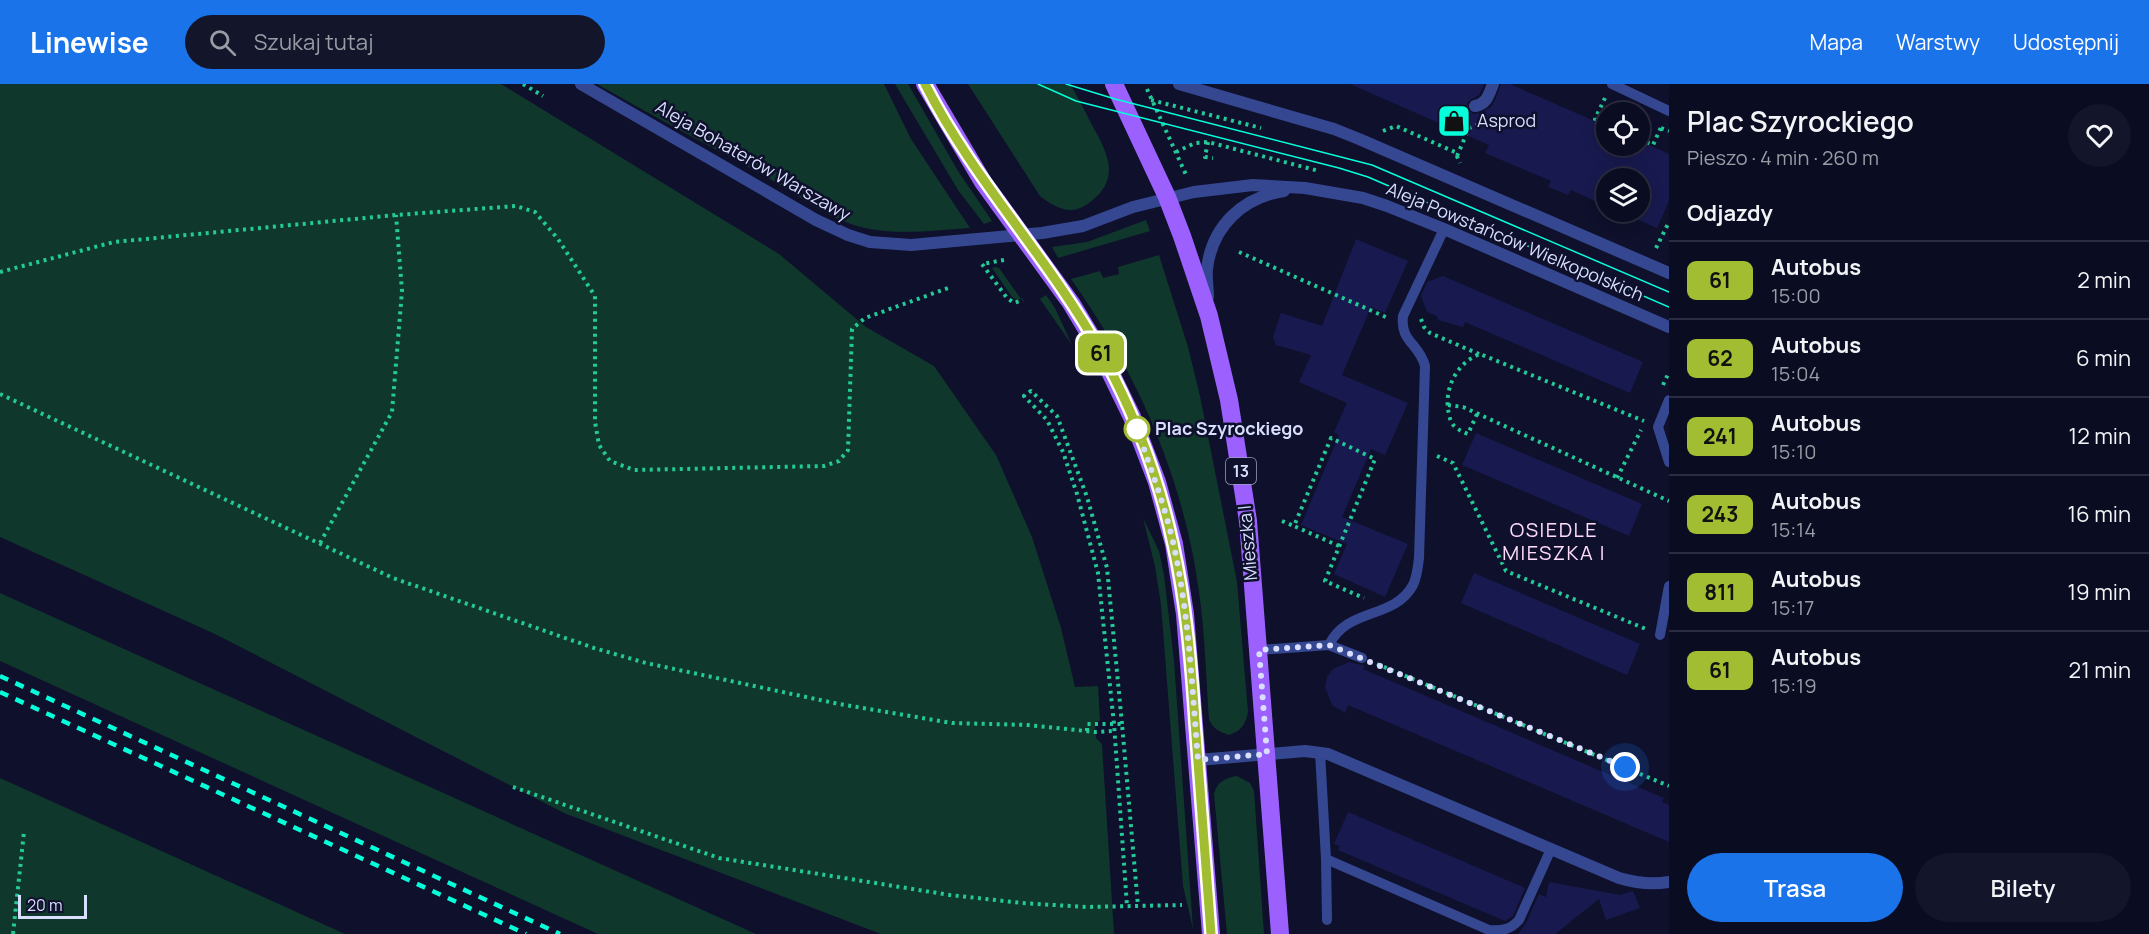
<!DOCTYPE html>
<html lang="pl">
<meta charset="utf-8">
<style>
:root{--surface:#0a0c21;--page:#13152a;--text:#f1f3f6;--muted:#999ba5;--line:#2a2c3f;--accent:#1a73e8}
body{margin:0;font-family:Manrope,sans-serif;background:var(--page);color:var(--text);height:100vh;display:flex;flex-direction:column;font-size:22px;white-space:nowrap}
*{box-sizing:border-box;margin:0}
p{font-size:20px;color:var(--muted)}
.icon{flex:none;width:33px;height:33px;fill:none;stroke:currentColor;stroke-width:2;stroke-linecap:round;stroke-linejoin:round}
.map{position:relative;flex:1;overflow:hidden}
.drawer{display:flex;flex-direction:column;background:var(--surface);width:480px}
.drawer>*{flex:none}
.badge{padding:0 12px;border-radius:9px;font-size:21px;line-height:39px}
.fabs{position:absolute;left:1596px;top:18px;display:grid;gap:12px}
.fabs a{display:grid;place-items:center;width:54px;height:54px;border-radius:50%;background:var(--surface);box-shadow:0 3px 15px #0003,0 0 0 2px var(--line);font-size:30px}
.scale{position:absolute;left:18px;bottom:15px;width:69px;box-sizing:border-box;padding-left:6px;border:3px solid #d9deff;border-top:0;font-size:16px;line-height:21px;white-space:nowrap;color:#d9deff;-webkit-text-stroke:4px #0e102c;paint-order:stroke}
.you{position:absolute;width:30px;height:30px;margin:-15px;border:4px solid #fff;border-radius:50%;background:#1a73e8;box-shadow:0 0 0 9px #1a73e833}
.map>.badge{position:absolute;translate:-50% -50%;box-shadow:0 0 0 3px #fff}
h2{padding:0 18px;font-size:22px;line-height:54px}
.round{display:grid;place-items:center;flex:none;width:63px;height:63px;border-radius:32px;background:var(--page)}
.overview{display:flex;align-items:center;justify-content:space-between;height:102px;padding:0 18px}
h1{font-size:28px;font-weight:600;line-height:45px}
.cta{display:flex;gap:12px;margin-top:auto;padding:12px 18px}
.cta a{flex:1;height:69px;border-radius:36px;background:var(--accent);color:#fff;font-size:24px;font-weight:600;line-height:69px;text-align:center}
.cta a+a{background:var(--page);color:var(--text)}
ul{padding:0;list-style:none}
li{display:flex;align-items:center;gap:18px;height:78px;padding:0 18px;border-top:2px solid var(--line)}
li div{flex:1}
li b{display:block;font-size:22px}
li em{font-style:normal}
li .badge{min-width:66px;font-weight:700;text-align:center}
header{display:flex;align-items:center;gap:36px;box-sizing:border-box;height:84px;padding:0 30px;background:var(--accent);color:#fff}
header strong{font-size:28px}
nav{display:flex;gap:33px;margin-inline-start:auto;font-size:21px}
.search{width:420px;height:54px;background:var(--page);display:flex;align-items:center;gap:15px;box-sizing:border-box;padding:0 21px;border-radius:33px;color:var(--muted);font-size:22px}
main{display:flex;flex:1;min-height:0}
.map>svg:first-child{display:block}
.green{fill:#10372c}
.building{fill:#181a4f}
.lines{fill:none;stroke-linecap:round;stroke-linejoin:round}
.path{stroke:#23c996;stroke-width:4;stroke-dasharray:3 4.5;stroke-linecap:butt}
.service{stroke:#344790;stroke-width:10}
.minor{stroke:#344790;stroke-width:12}
.tertiary{stroke:#344790;stroke-width:12}
.primary{stroke:#9c60ff;stroke-width:18}
.tram{stroke:#05ffda;stroke-width:1.5}
.rail{stroke:#05ffda;stroke-width:4.5;stroke-dasharray:9 8;stroke-linecap:butt}
.line-casing{stroke:#fff;stroke-width:14}
.line{stroke:#a2bd31;stroke-width:9}
.walk{stroke:#d9deff;stroke-width:6;stroke-dasharray:0 10.8}
.stop-dot{fill:#fff;stroke:#a2bd31;stroke-width:3}
.labels{text-anchor:middle;stroke-width:5;stroke-linejoin:round;paint-order:stroke}
.shield{fill:#0e102c;stroke:#9ca0c0;stroke-width:1.5}
.shield-label{font-size:16px;font-weight:bold;fill:#d9deff}
.poi-label{font-size:18px;fill:#d9deff;stroke:#0e102c;text-anchor:start}
.street-label{font-size:18px;fill:#d9deff;stroke:#0e102c}
.stop-label{font-size:18px;font-weight:bold;fill:#d9deff;stroke:#0e102c;text-anchor:start}
.neighbourhood-label{font-size:20px;letter-spacing:1.5px;fill:#ffdbfb;stroke:#0e102c}
</style>
<header>
<strong>Linewise</strong>
<div class="search"><svg class="icon" aria-label="search" viewBox="0 0 24 24"><circle cx="10" cy="10" r="6"/><path d="M15 15l6 6"/></svg>Szukaj tutaj</div>
<nav><a>Mapa</a><a>Warstwy</a><a>Udostępnij</a></nav>
</header>
<main>
<div class="map">
<svg width="1669" height="850" viewBox="0 0 1669 850">
<rect width="100%" height="100%" fill="#0e102c"/>
<path class="green" d="M0,0H501L779,170L866,243L934,282L996,371L1032,453L1061,544L1075,603L1098,602L1100,637L1095,638L1096,654L1102,660L1114,850H881L564,729L215,550L0,453Z
M597,0H884L911,55L970,144C938,146 902,151 870,145C830,138 796,109 761,90C706,60 651,31 597,0Z
M895,0H908L958,87L992,137L984,140L958,106Z
M968,0H1070C1078,14 1085,27 1092,41C1109,71 1122,97 1086,121C1070,132 1054,123 1040,112Z
M1146,136L1150,147L1058,174L1052,163L1087,158Z
M1159,171L1188,263L1200,312L1237,498L1248,628C1246,640 1241,647 1229,651C1219,648 1214,645 1209,636C1206,593 1205,550 1199,508C1184,395 1137,288 1071,195L1100,187L1103,194L1119,190L1118,183Z
M996,183L999,184L1021,215L1017,216L1012,213L992,184Z
M1046,211L1055,224L1072,261L1040,215Z
M1143,434L1159,467L1164,491L1174,577L1193,845L1183,802L1161,521L1155,482Z
M0,509L756,850H598L0,577Z
M1237,692L1250,699L1254,707L1264,850H1227L1214,710C1217,698 1225,694 1237,692Z
M0,694L345,850H0Z"/>
<path class="building" d="M1350,0H1484L1479,11L1470,16L1467,19L1469,27L1473,30L1483,28L1491,23L1496,14L1501,0H1510L1606,42V62H1640V57L1669,70V117L1657,144L1620,128H1640V94H1606V122L1571,106L1568,111L1548,103L1551,97L1485,69L1489,61Z
M1356,155L1408,177L1385,229L1371,223L1342,291L1408,319L1385,371L1371,365L1342,433L1408,460L1385,513L1334,490L1347,460L1301,441L1339,351L1334,348L1347,319L1299,298L1311,271L1276,261L1273,253L1281,229L1322,242Z
M1443,192L1643,278L1630,309L1465,238L1463,243L1438,236L1437,232L1427,228L1421,212L1427,198Z
M1476,349L1642,420L1629,452L1462,381Z
M1474,489L1640,560L1627,591L1461,519Z
M1349,578L1365,582L1363,585L1664,714L1662,718L1669,721V758L1348,621L1345,629L1332,621L1325,603L1327,593L1333,585Z
M1348,728L1525,804L1513,832L1505,837L1338,766L1340,762L1334,760Z
M1549,798L1620,811L1633,807L1640,824L1606,836L1599,815L1555,850H1518L1526,839L1539,810L1546,813Z"/>
<g class="lines">
<path class="path" d="M523,0L543,12
M1147,5L1187,93
M1605,14L1595,35L1606,40
M1151,16L1261,44
M1661,44L1669,47
M1383,47L1396,42L1455,68L1460,79
M1640,55L1653,61L1662,41
M1208,58L1205,73L1213,74
M1176,68L1195,59L1208,58L1319,87
M1457,72L1469,44L1477,41
M1656,164L1669,138
M1239,168L1388,234
M1004,176L982,180L1007,214L1014,219L1023,216
M0,188L114,158L396,131L516,122L535,128L558,155L595,212V338L599,361L610,377L634,386L824,382L839,377L848,366L852,245L865,234L951,203
M1421,235L1424,243L1430,249L1479,270
M1663,301L1669,288
M0,310L393,494L594,564L646,579L839,620L952,639L1028,641L1095,648L1114,647
M1448,321L1463,323L1669,417
M1477,330L1468,350C1463,348 1459,346 1455,343C1450,338 1449,331 1448,325C1445,302 1458,278 1480,270L1644,337
M1437,372L1453,379L1506,487L1646,545
M1617,394L1641,346
M1282,437L1294,442
M320,459L392,328L402,207L396,131
M1339,462L1294,442L1331,354L1375,375L1325,497L1364,514
M1377,580L1669,702
M1122,640L1107,484L1087,413L1057,332L1031,307L1024,312L1047,336L1063,368L1077,410L1098,489L1114,640L1127,822
M1087,647V640H1122L1138,822
M513,703L719,774L950,811L1022,819L1086,823L1182,821
M13,850L24,748"/>
<path class="service" d="M1612,0L1669,27
M1669,316L1658,343L1669,378
M1660,551L1669,502
M1329,561L1362,574
M1259,566L1329,561C1347,523 1394,536 1413,501C1417,493 1418,483 1419,474L1425,282C1419,259 1400,258 1403,232L1444,145
M1320,668L1326,775L1327,836
M1326,775L1489,846C1502,847 1510,846 1519,836L1551,765"/>
<path class="minor" d="M1475,22C1487,20 1489,10 1493,0
M1198,676L1305,667L1328,670L1619,794C1636,799 1651,801 1669,798"/>
<path class="tertiary" d="M581,0L816,136L848,151L870,158L911,161L1042,149L1083,142L1133,123L1194,108L1253,101L1305,104L1363,114L1387,122L1444,145L1669,243
M1179,0L1334,45L1359,55L1669,189
M1208,213C1208,204 1206,194 1207,185C1212,142 1243,113 1284,107"/>
<path class="primary" d="M925,0L983,98L1071,219L1101,269L1132,333L1157,398L1174,460L1185,530L1211,850
M1114,0L1167,113L1182,152L1209,232L1229,316L1248,437L1280,850"/>
<path class="tram" d="M1038,0L1076,17L1339,84L1368,93L1669,223
M1066,0L1115,15L1372,81L1669,208"/>
<path class="rail" d="M0,592L560,850
M0,608L526,850"/>
</g>
<g class="lines">
<g class="line-casing">
<path id="line" d="M925,0C974,97 1050,175 1102,270C1134,329 1159,394 1173,460C1186,518 1191,578 1195,638C1201,709 1205,779 1211,850"/>
</g>
<use href="#line" class="line"/>
<path class="walk" d="M1137,345C1150,383 1164,419 1173,458C1189,529 1192,603 1198,676L1267,670L1259,566L1329,561L1625,683"/>
</g>
<defs>
<g id="shop-square" transform="scale(1.725)"><rect x="-9" y="-9" width="18" height="18" rx="4" fill="#05ffda" stroke="#0e102c"/><path d="M-5-2.5h2.3a2.7 3.5 0 0 1 5.4 0H5L5.5 6h-11ZM-1.5-2.5h3a1.5 2.3 0 0 0-3 0Z" fill="#111"/></g>
</defs>
<g fill-rule="evenodd">
<use href="#shop-square" x="1454" y="37"/>
</g>
<circle class="stop-dot" cx="1137" cy="345" r="12"/>
<g class="labels">
<rect class="shield" x="1226" y="374" width="30" height="26" rx="4.5"/>
<g class="shield-label">
<text x="1241" y="393">13</text>
</g>
<g class="poi-label">
<text x="1477" y="43">Asprod</text>
</g>
<g class="street-label">
<text transform="translate(753 77) rotate(30)" y="6">Aleja Bohaterów Warszawy</text>
<text transform="translate(1515 158) rotate(23)" y="6">Aleja Powstańców Wielkopolskich</text>
<text transform="translate(1248 459) rotate(-95)" y="6">Mieszka I</text>
</g>
<g class="stop-label">
<text x="1155" y="351">Plac Szyrockiego</text>
</g>
<g class="neighbourhood-label">
<text x="1554" y="453">OSIEDLE<tspan x="1554" dy="23">MIESZKA I</tspan></text>
</g>
</g>
</svg>
<div class="fabs">
<a><svg class="icon" aria-label="locate" viewBox="0 0 24 24"><circle cx="12" cy="12" r="6"/><path d="M12 2v4M12 18v4M2 12h4M18 12h4"/></svg></a>
<a><svg class="icon" aria-label="layers" viewBox="0 0 24 24"><path d="M12 4l9 5-9 5-9-5zM3 14l9 5 9-5"/></svg></a>
</div>
<div class="scale">20 m</div>
<div class="you" style="left:1625px;top:683px"></div>
<b class="badge" style="left:1101px;top:269px;background:#a2bd31;color:#111">61</b>
</div>
<section class="drawer">
<div class="overview"><div><h1>Plac Szyrockiego</h1><p>Pieszo · 4 min · 260 m</p></div><a class="round"><svg class="icon" aria-label="heart" viewBox="0 0 24 24"><path d="M12 20l-8-8c-3-5 5-10 8-4 3-6 11-1 8 4z"/></svg></a></div>
<h2>Odjazdy</h2>
<ul>
<li><span class="badge" style="background:#a2bd31;color:#111">61</span><div><b>Autobus</b><p>15:00</p></div><em>2 min</em></li>
<li><span class="badge" style="background:#a2bd31;color:#111">62</span><div><b>Autobus</b><p>15:04</p></div><em>6 min</em></li>
<li><span class="badge" style="background:#a2bd31;color:#111">241</span><div><b>Autobus</b><p>15:10</p></div><em>12 min</em></li>
<li><span class="badge" style="background:#a2bd31;color:#111">243</span><div><b>Autobus</b><p>15:14</p></div><em>16 min</em></li>
<li><span class="badge" style="background:#a2bd31;color:#111">811</span><div><b>Autobus</b><p>15:17</p></div><em>19 min</em></li>
<li><span class="badge" style="background:#a2bd31;color:#111">61</span><div><b>Autobus</b><p>15:19</p></div><em>21 min</em></li>
</ul>
<div class="cta"><a>Trasa</a><a>Bilety</a></div>
</section>
</main>
